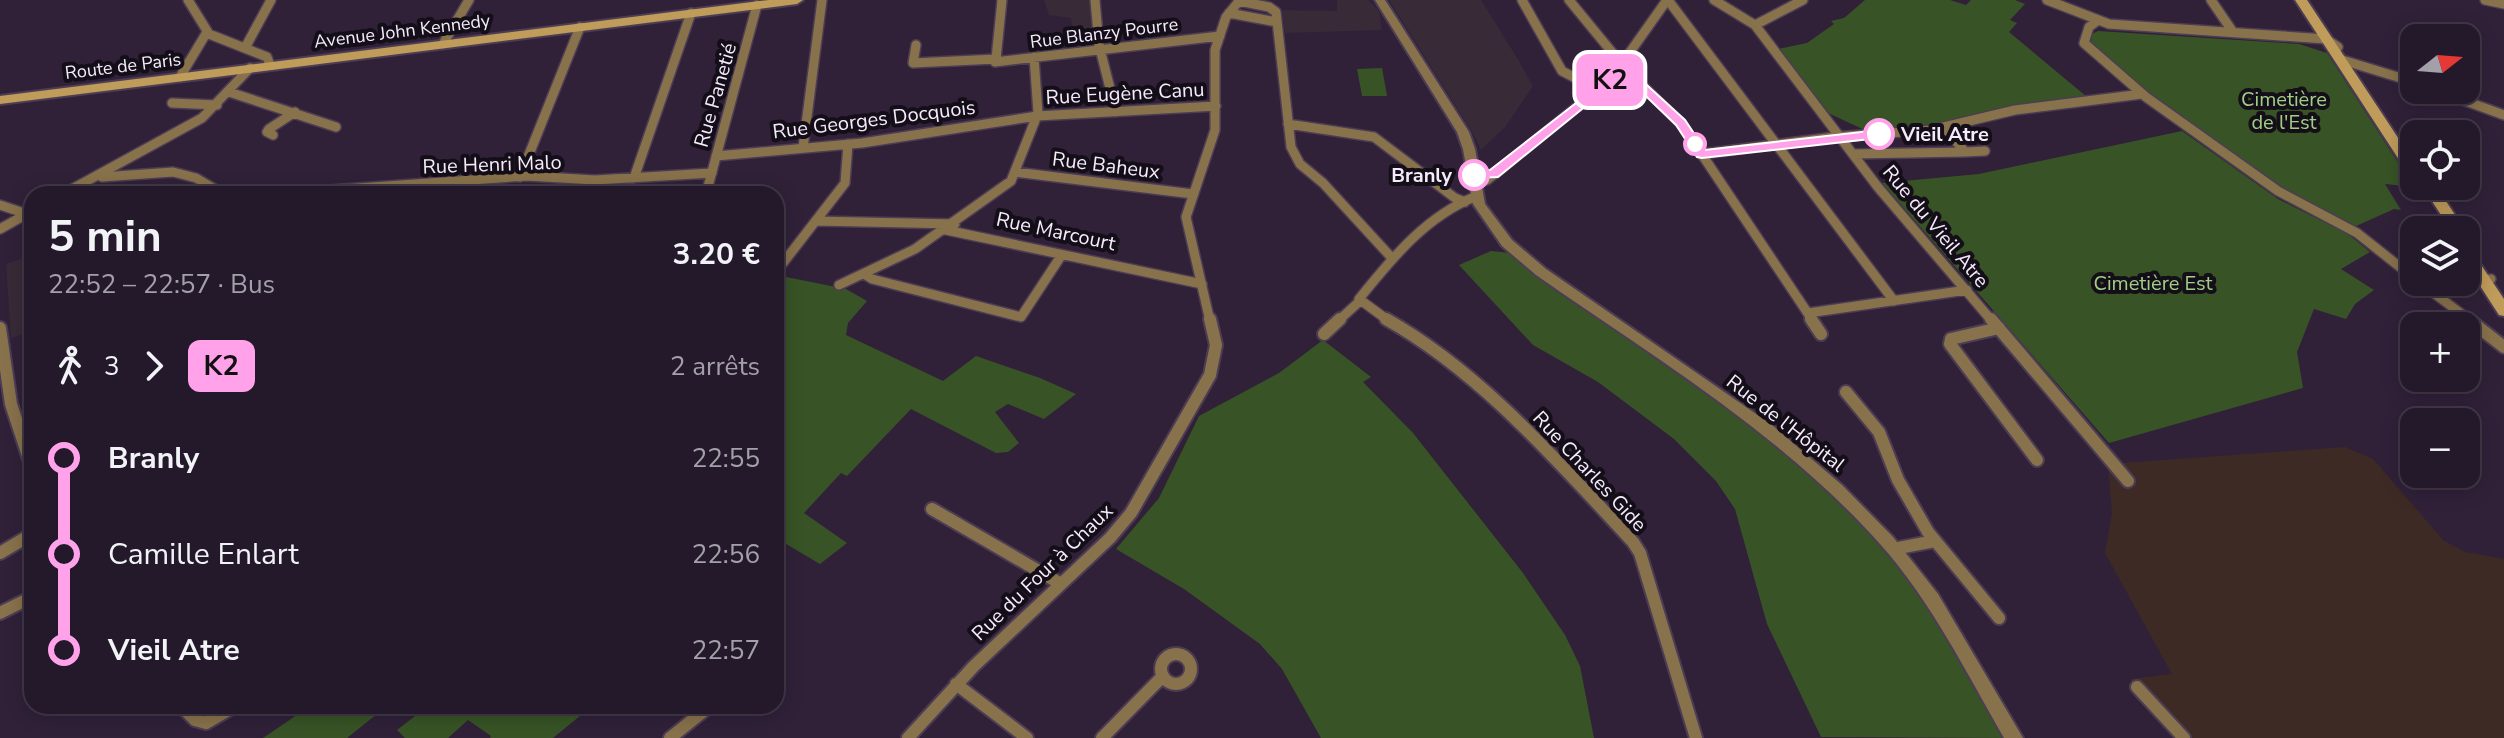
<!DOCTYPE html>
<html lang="fr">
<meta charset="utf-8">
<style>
:root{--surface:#24192b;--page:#302637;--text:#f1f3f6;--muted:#a3a0a9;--line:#413847}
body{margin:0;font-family:"Nunito Sans",sans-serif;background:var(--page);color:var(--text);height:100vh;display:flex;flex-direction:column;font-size:30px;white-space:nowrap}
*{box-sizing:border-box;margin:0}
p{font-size:26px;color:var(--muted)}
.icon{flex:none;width:44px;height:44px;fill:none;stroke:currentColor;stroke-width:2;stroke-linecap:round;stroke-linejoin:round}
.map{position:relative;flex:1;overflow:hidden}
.panel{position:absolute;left:24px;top:186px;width:760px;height:528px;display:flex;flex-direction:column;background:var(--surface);border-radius:24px;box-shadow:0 4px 20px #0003,0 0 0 2px var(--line)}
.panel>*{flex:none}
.badge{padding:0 16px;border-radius:12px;font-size:28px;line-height:52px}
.needle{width:52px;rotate:73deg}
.buttons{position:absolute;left:2400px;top:24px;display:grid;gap:16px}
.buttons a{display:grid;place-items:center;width:80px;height:80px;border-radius:16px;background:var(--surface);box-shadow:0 4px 20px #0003,0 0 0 2px var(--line);font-size:40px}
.map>.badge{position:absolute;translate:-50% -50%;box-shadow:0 0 0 4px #fff}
.legs{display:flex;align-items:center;gap:12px;height:88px;padding:0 24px;font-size:26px}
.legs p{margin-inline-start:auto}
.head{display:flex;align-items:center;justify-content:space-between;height:136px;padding:0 24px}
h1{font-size:44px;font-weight:700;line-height:60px}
ul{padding:0 24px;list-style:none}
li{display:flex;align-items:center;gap:28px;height:96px;font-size:30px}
li i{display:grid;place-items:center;width:12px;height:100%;margin:0 10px;background:currentColor}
li i::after{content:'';width:20px;height:20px;margin:-10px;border:6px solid;border-radius:50%;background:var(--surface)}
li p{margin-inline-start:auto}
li:first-child i{background:linear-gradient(#0000 50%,currentColor 0)}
li:last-child i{background:linear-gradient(currentColor 50%,#0000 0)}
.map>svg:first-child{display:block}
.education{fill:#382a37}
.medical{fill:#3d2a25}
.green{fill:#385426}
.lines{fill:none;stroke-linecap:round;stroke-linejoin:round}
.minor-far1-casing{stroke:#4c3d54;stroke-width:12}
.minor-casing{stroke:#4c3d54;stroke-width:16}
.tertiary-casing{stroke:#4c3d54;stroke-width:4}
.secondary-casing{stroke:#4c3d54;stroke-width:4}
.minor-far1{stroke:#88724b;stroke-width:9}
.minor{stroke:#88724b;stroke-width:12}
.tertiary{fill:#88724b;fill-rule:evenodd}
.secondary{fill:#c09c5b;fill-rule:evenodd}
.line-1{fill:#ffa2ea;stroke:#fff;stroke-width:2}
.stop-1-dot{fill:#fff;stroke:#ffa2ea;stroke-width:4}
.labels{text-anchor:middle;stroke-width:8;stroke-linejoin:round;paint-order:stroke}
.far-street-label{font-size:18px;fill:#f5ebfb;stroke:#140e18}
.street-label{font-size:20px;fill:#f5ebfb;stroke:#140e18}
.park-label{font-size:20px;fill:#a1ce86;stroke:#140e18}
.stop-label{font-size:20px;font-weight:bold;fill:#f5ebfb;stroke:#140e18;text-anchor:start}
</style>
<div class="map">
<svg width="2504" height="738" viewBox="0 0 2504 738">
<rect width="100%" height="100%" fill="#302139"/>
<path class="education" d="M1044,0H1090L1092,36L1074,37L1071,18L1049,15Z
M1337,0H1368L1379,11L1382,30L1285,33L1282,10L1337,11Z
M1389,0H1481L1519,61L1533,86L1506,126L1481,150L1474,135Z
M32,255V331L11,338L6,264Z"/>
<path class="medical" d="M2345,447L2373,459L2444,541L2465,552L2504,559V738H2179L2146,708L2130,679L2172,674L2105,553L2112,513L2108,464Z"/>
<path class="green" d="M1865,0H1950L1966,5L1971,0H2015L2025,4L2010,20L2017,23L2009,32L2087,97L2018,106L1935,125L1869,132L1828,113L1778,49L1807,43L1834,24L1831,21L1844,18Z
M2098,31L2299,44L2327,53L2414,187L2385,184L2401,210L2394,209L2354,227L2286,193L2136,86L2091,42L2092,34Z
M1382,68L1387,96H1362L1357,69Z
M2182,131L2278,199L2348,234L2370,252L2341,269L2374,290L2355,304L2346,319L2314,309L2297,352L2303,388L2109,443L1882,183L1979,174Z
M1491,251L1510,253L1777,444L1841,499L1919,590L2007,738L1821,737L1767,624L1735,509L1716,481L1674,439L1598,382L1533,345L1459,265Z
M776,275L846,289L867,301L848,323L846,335L943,381L976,356L1040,378L1076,394L1044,419L1008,404L995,412L1019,443L1008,452L996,453L911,409L847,476L841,473L804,513L847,543L820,564L776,538Z
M1323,340L1371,377L1363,382L1413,433L1523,573L1565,635L1580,666L1594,738H1321L1282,669L1260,644L1184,589L1116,549L1159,498L1199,416L1279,373Z
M310,706H387L347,738H263Z
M428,706H592L553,738H490L491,736L468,720L448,738H405L397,730Z"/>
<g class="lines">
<g class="minor-far1-casing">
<path id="minor-far1" d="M188,0L209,34L267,57L270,65
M1095,0L1099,45L1116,112
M1522,0L1562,71L1598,90
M1569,0L1625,68L1683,126L1813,321
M1668,0L1894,301
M1714,0L1755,25L1877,186L1992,321
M2047,0L2109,24L2326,39L2338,47
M2211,0L2233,32
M2485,0L2504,4
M1239,1L1269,7L1276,12L1291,147L1300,164L1323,183L1391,257
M1229,13L1277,22
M2097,21L2089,27L2084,43L2146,97L2278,191L2357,233L2414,278
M1755,25L1803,0
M443,44L469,0
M916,45L913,63L996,59L995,62L1220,36
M245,48L271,0
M996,59L1002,0
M1617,59L1628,55L1667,0
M2339,59L2414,82
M180,77L207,32
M2435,90L2504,115
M229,92L336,127
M172,103L217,105
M1288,124L1374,137L1455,198L1465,202
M273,135L267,132L269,129L295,112
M803,148L822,0
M1965,152L1985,151
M1702,154L1834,137L1931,130L2015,110L2142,94
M1853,154L1965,152L1945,128
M716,156L862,143L1037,116L1216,106
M1015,172L1193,194
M102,177L173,172L196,178L223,194
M520,177L580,27
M634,178L691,13
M1475,182L1487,180L1625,68
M63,194L202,118L250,68
M274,194L527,176L595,180L712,173
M706,194L757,5
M0,205L27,214
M816,221L955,224
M0,229L32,211
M946,230L1202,284
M783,263L845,183L848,144
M864,274L872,279L1021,317L1061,256
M2466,281L2491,279
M2419,282L2471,321
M2421,283L2442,282
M839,285L915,249L1011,181L1038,113L1034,57
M1808,313L1967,290
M1210,321L1186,217L1215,130V50L1226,17L1240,0
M1338,321L1361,300
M1389,321L1359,299C1392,258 1427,215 1477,196"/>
</g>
<g class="minor-casing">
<path id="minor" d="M1386,319C1482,373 1558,462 1633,542L1640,553L1696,738
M1811,319L1821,334
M1991,319L2128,481
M2468,319L2504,347
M0,328L11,404L32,468
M1999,328L1951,339L1950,344L2037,460
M1324,334L1340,319
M1846,392L1879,432L1898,480L1928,532L1999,618
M932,509L1061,584
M1893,549L1935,541
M0,553L32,534
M0,613L32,597
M1161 669a15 15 0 1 1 30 0a15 15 0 1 1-30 0Z
M956,684L1027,738
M2137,687L2184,738
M181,706L195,720L206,723L235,706
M670,738L710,706
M908,738L974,666L1110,538L1131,513L1210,375L1216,345L1210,319
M1102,738L1163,676"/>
</g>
<g class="tertiary-casing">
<path id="tertiary" d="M1375,0H1385L1469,132L1475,149L1485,204L1512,240L1546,269L1772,425L1842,485L1893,537L1938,594L2023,738H2004C1966,672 1931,601 1880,544C1783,435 1655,358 1536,275L1502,246L1473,204L1463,149L1457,132Z"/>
</g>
<g class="secondary-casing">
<path id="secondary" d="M769,0H803L797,4L0,104V96Z
M2295,0H2307L2414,162V176L2409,175Z
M2422,186H2436L2465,230H2451Z
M2466,248L2471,250L2504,299V316L2499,315L2466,264Z"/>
</g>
<use href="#minor-far1" class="minor-far1"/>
<use href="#minor" class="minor"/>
<use href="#tertiary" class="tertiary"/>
<use href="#secondary" class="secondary"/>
</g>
<path class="line-1" d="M1625,65L1685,120L1705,150L1879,130L1885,134L1879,138L1702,158L1697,157L1676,125L1624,75L1498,177L1469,178V172L1490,170Z"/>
<g class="stop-1-dot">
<circle cx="1879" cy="134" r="14"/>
<circle cx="1695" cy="144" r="10"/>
<circle cx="1474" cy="175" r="14"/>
</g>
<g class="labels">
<g class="far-street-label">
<text transform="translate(402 31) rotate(-7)" y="6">Avenue John Kennedy</text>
<text transform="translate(1104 33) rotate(-7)" y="6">Rue Blanzy Pourre</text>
<text transform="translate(123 66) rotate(-7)" y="6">Route de Paris</text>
</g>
<g class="street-label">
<text transform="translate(1125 93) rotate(-3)" y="7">Rue Eugène Canu</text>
<text transform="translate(715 95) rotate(-74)" y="7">Rue Panetié</text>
<text transform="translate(874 119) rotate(-7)" y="7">Rue Georges Docquois</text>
<text transform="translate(492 164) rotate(-2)" y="7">Rue Henri Malo</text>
<text transform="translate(1106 165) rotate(7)" y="7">Rue Baheux</text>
<text transform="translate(1936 226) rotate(50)" y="7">Rue du Vieil Atre</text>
<text transform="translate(1056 231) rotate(12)" y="7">Rue Marcourt</text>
<text transform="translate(1786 423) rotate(38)" y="7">Rue de l'Hôpital</text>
<text transform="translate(1590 471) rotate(47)" y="7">Rue Charles Gide</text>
<text transform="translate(1042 572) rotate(-44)" y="7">Rue du Four à Chaux</text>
</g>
<g class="park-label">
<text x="2284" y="106">Cimetière<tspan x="2284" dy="23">de l'Est</tspan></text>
<text x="2153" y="290">Cimetière Est</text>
</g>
<g class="stop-label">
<text x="1901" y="141">Vieil Atre</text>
<text x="1452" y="182" text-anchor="end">Branly</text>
</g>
</g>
</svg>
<div class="buttons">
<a><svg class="needle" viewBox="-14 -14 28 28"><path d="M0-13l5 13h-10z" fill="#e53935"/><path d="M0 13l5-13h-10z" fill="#a3a0a9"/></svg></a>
<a><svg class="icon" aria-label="locate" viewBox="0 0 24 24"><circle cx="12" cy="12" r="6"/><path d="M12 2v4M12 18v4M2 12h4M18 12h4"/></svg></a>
<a><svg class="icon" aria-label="layers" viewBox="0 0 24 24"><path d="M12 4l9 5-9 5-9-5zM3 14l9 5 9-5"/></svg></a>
<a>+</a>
<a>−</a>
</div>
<b class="badge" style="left:1610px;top:80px;background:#ffa2ea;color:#111">K2</b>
<section class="panel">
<div class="head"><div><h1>5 min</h1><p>22:52 – 22:57 · Bus</p></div><b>3.20 €</b></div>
<div class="legs"><svg class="icon" aria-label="walk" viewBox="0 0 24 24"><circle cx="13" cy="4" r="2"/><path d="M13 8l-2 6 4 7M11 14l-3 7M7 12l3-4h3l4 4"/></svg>3<svg class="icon" aria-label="forward" viewBox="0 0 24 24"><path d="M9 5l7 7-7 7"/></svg><b class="badge" style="background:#ffa2ea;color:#111">K2</b><p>2 arrêts</p></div>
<ul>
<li><i style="color:#ffa2ea"></i><b>Branly</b><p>22:55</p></li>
<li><i style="color:#ffa2ea"></i><span>Camille Enlart</span><p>22:56</p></li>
<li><i style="color:#ffa2ea"></i><b>Vieil Atre</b><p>22:57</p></li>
</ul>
</section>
</div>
